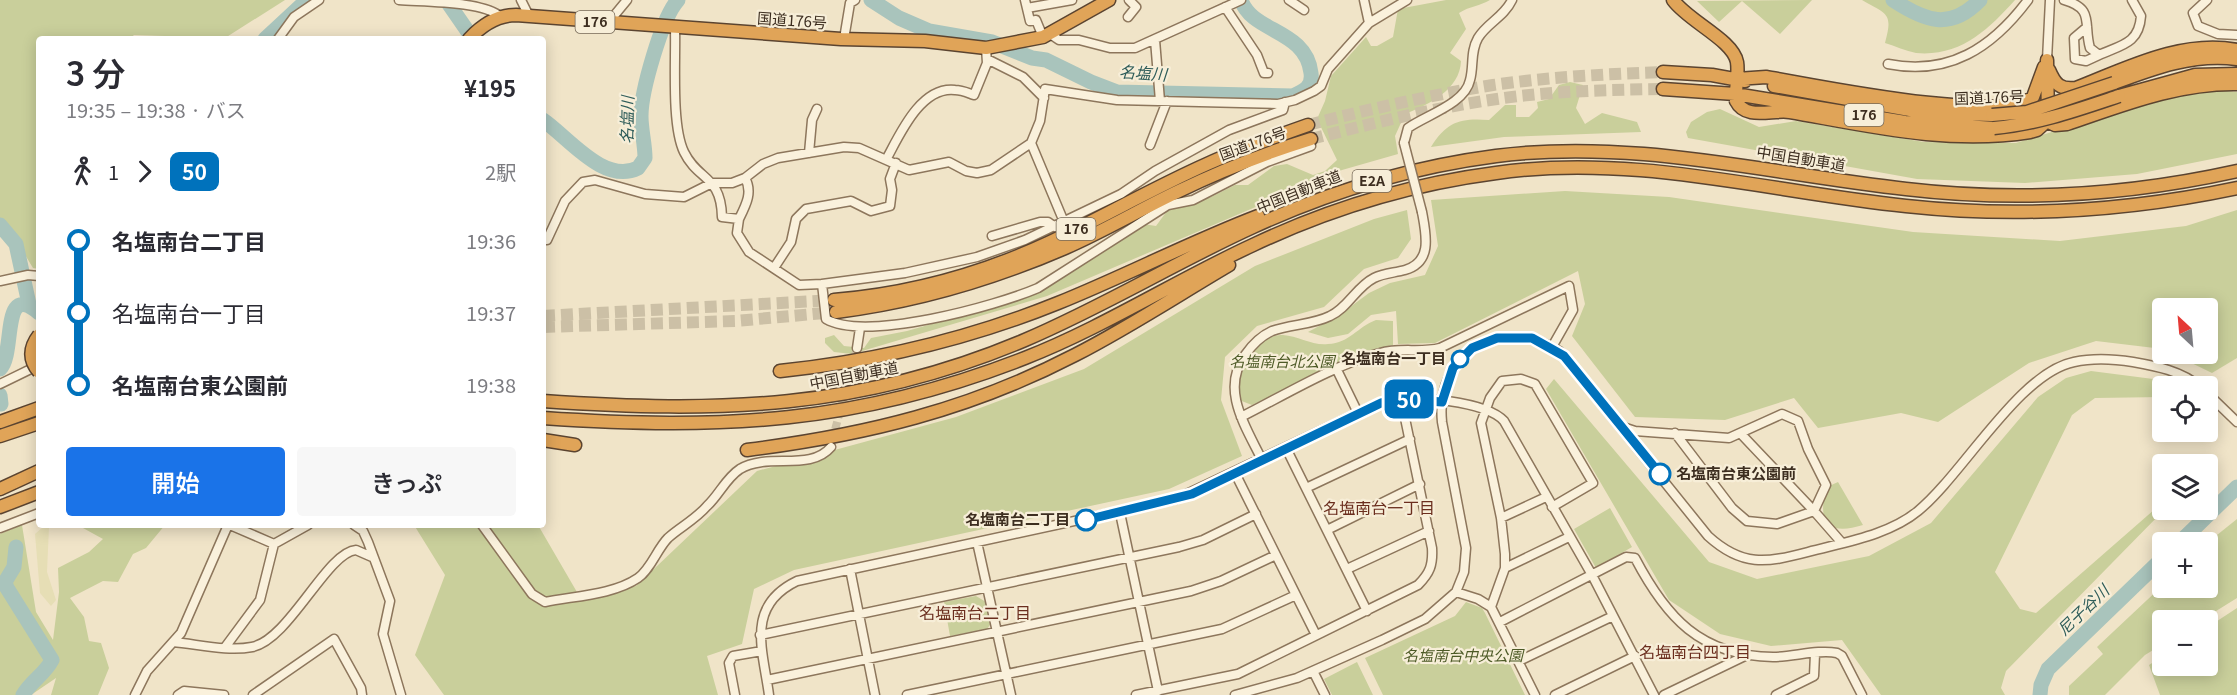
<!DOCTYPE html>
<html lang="ja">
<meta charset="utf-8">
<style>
:root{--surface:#fff;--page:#f7f7f7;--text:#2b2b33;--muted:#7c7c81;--accent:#1a73e8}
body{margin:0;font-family:Georgia,"Noto Sans JP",serif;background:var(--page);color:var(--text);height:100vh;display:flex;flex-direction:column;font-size:22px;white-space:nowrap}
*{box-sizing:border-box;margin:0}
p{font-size:20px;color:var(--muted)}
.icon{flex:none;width:33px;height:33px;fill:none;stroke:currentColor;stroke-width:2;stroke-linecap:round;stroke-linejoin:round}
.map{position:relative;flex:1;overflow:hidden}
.panel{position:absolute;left:36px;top:36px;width:510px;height:492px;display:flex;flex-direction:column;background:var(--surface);border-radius:6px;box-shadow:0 3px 15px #0003}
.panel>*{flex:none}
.badge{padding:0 12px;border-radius:9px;font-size:21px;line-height:39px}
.needle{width:39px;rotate:334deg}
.fabs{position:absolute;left:2152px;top:298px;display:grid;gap:12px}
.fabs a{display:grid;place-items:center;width:66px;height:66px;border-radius:6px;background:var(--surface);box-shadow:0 3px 15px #0003;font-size:30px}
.map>.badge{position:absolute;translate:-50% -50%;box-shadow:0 0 0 3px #fff}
.legs{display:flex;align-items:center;gap:9px;height:66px;padding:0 30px;font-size:20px}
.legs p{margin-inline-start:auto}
.summary{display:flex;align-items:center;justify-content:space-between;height:102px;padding:0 30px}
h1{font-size:33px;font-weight:600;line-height:45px}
.action{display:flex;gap:12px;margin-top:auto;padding:12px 30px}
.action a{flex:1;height:69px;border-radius:6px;background:var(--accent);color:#fff;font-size:24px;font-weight:600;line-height:69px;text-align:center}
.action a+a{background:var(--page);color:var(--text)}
ul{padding:0 30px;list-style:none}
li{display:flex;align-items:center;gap:21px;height:72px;font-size:22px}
li i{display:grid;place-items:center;width:9px;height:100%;margin:0 8px;background:currentColor}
li i::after{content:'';width:15px;height:15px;margin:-8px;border:4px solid;border-radius:50%;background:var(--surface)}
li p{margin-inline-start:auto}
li:first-child i{background:linear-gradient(#0000 50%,currentColor 0)}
li:last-child i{background:linear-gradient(currentColor 50%,#0000 0)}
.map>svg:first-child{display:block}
.farmland{fill:#e6deb5}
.green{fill:#c9cf9b}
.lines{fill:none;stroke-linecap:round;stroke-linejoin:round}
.river{stroke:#a9c4bc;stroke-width:15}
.minor-tunnel{stroke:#ccc0a6;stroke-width:8;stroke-dasharray:8 4;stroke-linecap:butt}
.highway-tunnel{stroke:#ccc0a6;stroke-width:12;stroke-dasharray:12 6;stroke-linecap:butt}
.minor-casing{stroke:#8d765c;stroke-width:11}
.highway-casing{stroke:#5b4430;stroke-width:15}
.minor{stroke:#faf1dc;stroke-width:8}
.highway{stroke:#e0a458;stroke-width:12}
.minor-bridge-casing{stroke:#8d765c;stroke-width:11;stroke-linecap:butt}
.highway-bridge-casing{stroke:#5b4430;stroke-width:15;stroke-linecap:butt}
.minor-bridge{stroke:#faf1dc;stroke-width:8}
.highway-bridge{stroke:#e0a458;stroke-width:12}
.line-1-casing{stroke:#fff;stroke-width:14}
.line-1{stroke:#0072bc;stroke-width:9}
.stop-1-dot{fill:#fff;stroke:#0072bc;stroke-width:3}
.labels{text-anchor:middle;stroke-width:4.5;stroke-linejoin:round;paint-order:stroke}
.shield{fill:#f7eed8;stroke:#756857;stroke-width:1.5}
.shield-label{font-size:14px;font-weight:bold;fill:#3d2e20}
.street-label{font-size:15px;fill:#3d2e20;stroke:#f7eed8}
.stop-label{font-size:15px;font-weight:bold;fill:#3d2e20;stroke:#f7eed8;text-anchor:end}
.park-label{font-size:15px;font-style:italic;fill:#4d5a26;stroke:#f7eed8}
.water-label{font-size:16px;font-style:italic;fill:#2f5d5a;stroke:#f7eed8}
.neighbourhood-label{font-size:16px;fill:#6b2e1e;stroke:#f7eed8}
</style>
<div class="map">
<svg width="2237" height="695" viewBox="0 0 2237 695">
<rect width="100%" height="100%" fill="#f0e4c8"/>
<path class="farmland" d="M43,527H49L47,572L56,600L51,606L40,593L35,534Z"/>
<path class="green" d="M0,0H285L225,38L134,35L129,39H39V269L33,268L4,220L0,218Z
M1446,0H1490C1480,6 1470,6 1459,13L1466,29L1450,53L1461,61C1460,90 1428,105 1405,114L1395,136L1398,154L1342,170L1047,296L852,354L834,352L825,343V338L834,335L844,346L864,348L871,338L907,331L1030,296L1143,224L1156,226L1167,211L1211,197L1235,185H1248L1274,166L1287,164L1313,175L1325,171L1337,160L1317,119L1325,101L1331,76L1366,37L1371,46H1377L1393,37L1398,9Z
M1812,0L1780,34L1742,1L1719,22L1697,1Z
M1862,0H2015C1988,30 1960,57 1916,53C1906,51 1895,46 1885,43C1893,13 1888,15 1862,0Z
M1570,82L1583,85L1576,108L1585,124L1602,113L1637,122L1641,132L1504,137L1431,147C1447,121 1461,118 1489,120L1505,105H1516V117H1529L1538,108L1537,102L1549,99L1559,85Z
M2209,89L2237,92V154L2137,174L2025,183L1917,179L1688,138L1686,132L1691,122L1707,112L1720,109L1759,127L1796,121L1924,142L2016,143L2170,96Z
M1565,191L1669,197L1913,232L2060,241L2186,226L2237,210V358L2212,373L2173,354H2208V309H2163V349L2096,341L2029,363L1938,422L1901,413L1818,428L1794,398L1725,420L1635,417L1572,336L1585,304L1578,271L1435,343L1398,344L1396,311L1371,315L1348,334L1328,338L1308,332L1338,316L1369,293L1390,283L1425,275L1438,246L1431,200Z
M1407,210L1411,239L1398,258L1364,269L1324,307L1257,326L1225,357L1221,400L1242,456L1169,489L794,570L754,589L742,644L707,656L718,695H444L415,655L445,575L414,525H538L581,599L636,586L757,471L956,417L1084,369L1255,266L1374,219Z
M1376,320L1393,321V345L1367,351L1252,405L1239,400C1239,393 1237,384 1239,377C1242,360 1264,333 1283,335C1298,336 1313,346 1328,344C1350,343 1357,327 1376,320Z
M2091,371L2161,380L2181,387H2163V397L2095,398L2072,415L1995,572L2020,609L2036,613L2163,502L2164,510L2006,671L2001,688L2005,695H1881L1842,640L1771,646L1720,634L1669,600L1546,389L1554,379L1709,562L1757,579L1869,556L1931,523L2038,397L2066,378Z
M1838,482L1863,525C1828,536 1816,522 1827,487Z
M1610,508L1632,547L1596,568L1574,529Z
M2237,519V598L2200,621H2163V644L2145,655L2105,695H2069V686L2103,654L2097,647L2163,585V588H2208L2207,543Z
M22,525L36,612L53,640L59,592L58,568L89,552L103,539L83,528L82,525H165L146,548L133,554L118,582L103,581L70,598L84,617L89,641L101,643L109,668L98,695H51L56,678L31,695H0V534Z
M976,596L986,602L990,625L987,629L950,636L944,602Z
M1466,602L1482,608L1485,613L1525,695H1383L1365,658L1455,616Z
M2237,608V695H2160L2149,665L2163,656V666H2208V627Z
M1357,662L1373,695H1332L1324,679Z"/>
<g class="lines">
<path class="river" d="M446,0L473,39
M871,0L899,18L929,31L992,42L1032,58L1046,60L1091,82L1117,92L1293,96C1304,91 1313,87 1311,73C1306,29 1252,33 1241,0
M1893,0C1925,21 1950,31 1980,0
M265,39L307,0
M543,120C568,137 604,185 638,168L645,158C645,144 641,130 641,116C641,92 662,17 678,0
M0,225L16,244L29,304
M0,369C16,353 0,280 39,313
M0,395L1,404
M2179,543L2237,487
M16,547L14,567L5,582L7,588L52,660C45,674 31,681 23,695
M2040,695L2041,685L2048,669L2163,558"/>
<path class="minor-tunnel" d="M832,441L857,348"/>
<path class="highway-tunnel" d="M1308,125C1370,109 1431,95 1493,85C1549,77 1607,74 1663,72
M1311,139C1370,124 1429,109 1490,100C1547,91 1605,90 1663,89
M543,316L834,300
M543,327L735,321L836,312"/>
<g class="minor-casing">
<path id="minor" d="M399,0C424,2 483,1 501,17
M521,0L529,16
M1025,0L1030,21L1036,20L1043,37
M1289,0L1304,10
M1364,0L1369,23
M2064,0C2095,9 2083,23 2090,48L2099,55C2121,45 2139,44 2141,16L2132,0
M2207,0L2193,13L2198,26L2218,34L2237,35
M1225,7L1257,55L1264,73H1268
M1027,8L1072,0
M1128,17L1136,7L1129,0
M608,23L627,0
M2087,27L2074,38L2075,59L2086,61L2099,55
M675,28C676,60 671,125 684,152C698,181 721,175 722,217L739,219L737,233L749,252L799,285L822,284L826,319C866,342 996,306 1038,288L1168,205L1193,200L1267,162L1311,146
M1050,34L1059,40H1079L1110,48H1135L1241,0
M278,39L294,17L319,0
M844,39L850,3L855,0
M1155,40L1160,101
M987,59L1023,77L1044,98
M2047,60L2050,0
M1888,64C1949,76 1992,48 2028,0
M1031,143L1064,222
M1404,143L1408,128C1426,115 1465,104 1470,80C1474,66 1470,52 1478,38C1487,23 1504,17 1512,0
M1150,145L1167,101
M809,153L812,120L817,109
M887,158C900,134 921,86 955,90C962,90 968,93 974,95L987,63L986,48
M739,219C746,205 753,192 745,178
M992,236L1040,222H1048L1055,227
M543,240H547L565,201L583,182L595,180L645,194L684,197L712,183H732L745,178L763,164L778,158L844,147L859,148L909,170L949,162L966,171L977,173L991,170L1031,143L1040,121L1045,89L1117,100L1278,104L1295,100L1314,91L1321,86L1328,69L1369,23L1407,0
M774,268L791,242L796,219L806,209L851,201L871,211L890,206L892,190L890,179L896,163
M0,281L28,275L39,276
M822,284L905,273L977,257L1025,240L1121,194L1155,171L1229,130L1283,110L1285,102
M857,348L860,328
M1337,370L1358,413
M0,384L39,365
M2208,394L2237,422
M1241,417C1283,396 1335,364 1380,353C1400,347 1420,353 1440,348L1569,286L1573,310L1552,347
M1623,427L1635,431L1729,438L1782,414L1798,421L1808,449L1826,485L1814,511L1842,543
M1675,433L1732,508L1747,521L1777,524L1814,511L1742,435
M1286,448L1367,611
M1262,460C1246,427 1220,390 1245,355C1252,345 1261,336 1272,331C1291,324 1312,325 1330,316C1348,308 1356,287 1374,278C1384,273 1394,273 1405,270C1433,262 1426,234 1422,212
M1235,473L1316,635
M1306,488L1410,439
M1120,513L1158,691
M1501,518L1546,497
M230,525L274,544L308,525
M354,525L363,531L368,542L390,601L383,634L401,695
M482,525L532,594L545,602C574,596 613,595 638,578C651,569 657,549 668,538C680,527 695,520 707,506C719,495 726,478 740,469C768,452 810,472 831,447
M0,528L39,513
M1327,530L1420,484
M977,542L1011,695
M1505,568L1569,537
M850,569L875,695
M1347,569L1429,531
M1456,592L1478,599L1491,607L1535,695
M1491,607L1505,568V554L1501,518L1481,423L1490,398L1502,381L1521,379L1535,384L1593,483L1552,507
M1500,622L1626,557L1635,558C1666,617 1700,656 1773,657C1793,657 1818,649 1837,653L1842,656L1862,695
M760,635L1179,547L1203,540L1256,514
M173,642C197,644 228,652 252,647C289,640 327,552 356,550L372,557
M226,646L260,600L274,544
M1519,661L1613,616
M1313,671L1325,695
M767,680L1191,591L1221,581L1276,555
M135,695L147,671L181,633L228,525
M178,695L184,691L224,695
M253,695L334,639L361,688L362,695
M735,695L729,663L733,656L762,651
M769,695C763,650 745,606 797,581L1176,499L1358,413C1368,408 1378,403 1388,400C1414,395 1486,401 1504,421L1592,575L1654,695
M907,695L1222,629L1296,595
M1136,695L1238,674L1418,585C1430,573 1433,565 1432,548L1401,399
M1235,695L1297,678L1382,640L1425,619L1456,592L1464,572L1466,548L1442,422C1435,352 1500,315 1559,351L1708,536C1742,567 1766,563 1808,552C1845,542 1889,535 1918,511C1964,473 2019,373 2074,362C2092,358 2114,359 2133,362C2156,366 2182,371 2200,387
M1555,695L1635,656
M1664,695L1747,655
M1776,695L1814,676L1815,654"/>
</g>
<g class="highway-casing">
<path id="highway" d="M1673,0C1688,21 1733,40 1737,62C1739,75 1735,88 1736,101C1746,121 1773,109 1790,112C1870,126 1949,145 2030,132L2037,130L2048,120L2047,60
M469,39C482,25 497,15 516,15L841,39L925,41L986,48L1043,37L1109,0
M2049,70C2055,84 2060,90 2076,88C2125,69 2182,39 2237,50
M1663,72L1712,75L1745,81
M1737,79L1766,77C1814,85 1999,124 2033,97L2044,67
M2114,83C2154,68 2194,53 2237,59
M1774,86L1927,113L1992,115
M1663,89L1735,94L1905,122L1994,128
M2119,96L2195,75L2237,74
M2042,119L2055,125L2067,124C2123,105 2177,83 2237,84
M834,300C908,294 981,274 1048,243C1101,218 1153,188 1207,164C1240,149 1274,137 1308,125
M836,312C916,302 991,280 1065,248C1104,231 1141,209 1179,191C1222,170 1266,153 1311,139
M780,371C875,361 969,339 1058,303C1125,276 1190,242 1258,216
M543,401C718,413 860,410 1025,340C1103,307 1176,262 1253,227C1331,191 1411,167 1496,156C1634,138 1769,174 1906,189C2016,202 2129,195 2237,171
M543,418C721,430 857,424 1025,358C1104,327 1177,280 1253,245C1331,208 1411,184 1496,173C1634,153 1769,192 1906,206C2017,218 2128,211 2237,188
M0,422L39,408
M0,436L39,423
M543,440L575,445
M747,450C865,435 969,410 1075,355C1128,328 1178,295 1229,265
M0,489L39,471
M0,507L39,492"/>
</g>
<use href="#minor" class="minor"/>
<use href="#highway" class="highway"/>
<g class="minor-bridge-casing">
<path id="minor-bridge" d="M1404,143L1422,212"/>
</g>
<g class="highway-bridge-casing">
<path id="highway-bridge" d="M1992,115L2027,112L2114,83
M1994,128C2038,124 2077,110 2119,96
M39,372C29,360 29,348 39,335"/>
</g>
<use href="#minor-bridge" class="minor-bridge"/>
<use href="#highway-bridge" class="highway-bridge"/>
</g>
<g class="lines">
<g class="line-1-casing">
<path id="line-1" d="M1086,520L1192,494L1381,403L1401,399L1442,402L1453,368L1472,348L1497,338H1532L1564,356L1660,474"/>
</g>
<use href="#line-1" class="line-1"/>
</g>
<g class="stop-1-dot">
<circle cx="1460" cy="359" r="8"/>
<circle cx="1660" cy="474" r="10"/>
<circle cx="1086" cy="520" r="10"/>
</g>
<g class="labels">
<g class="shield">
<rect x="575.5" y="11" width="39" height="22" rx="4.5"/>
<rect x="1844.5" y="104" width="39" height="22" rx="4.5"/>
<rect x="1352.5" y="170" width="39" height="22" rx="4.5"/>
<rect x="1056.5" y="218" width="39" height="22" rx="4.5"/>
</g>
<g class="shield-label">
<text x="595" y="27">176</text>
<text x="1864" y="120">176</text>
<text x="1372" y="186">E2A</text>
<text x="1076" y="234">176</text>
</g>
<g class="street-label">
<text transform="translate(792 21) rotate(4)" y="5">国道176号</text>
<text transform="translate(1989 98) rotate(-2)" y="5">国道176号</text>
<text transform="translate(1253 144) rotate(-20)" y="5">国道176号</text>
<text transform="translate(1801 159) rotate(9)" y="5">中国自動車道</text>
<text transform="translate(1299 192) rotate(-22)" y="5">中国自動車道</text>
<text transform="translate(854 376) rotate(-11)" y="5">中国自動車道</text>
</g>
<g class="stop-label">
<text x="1446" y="364">名塩南台一丁目</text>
<text x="1676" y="479" text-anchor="start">名塩南台東公園前</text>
<text x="1070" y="525">名塩南台二丁目</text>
</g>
<g class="park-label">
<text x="1282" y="367">名塩南台北公園</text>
<text x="1463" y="661">名塩南台中央公園</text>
</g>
<g class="water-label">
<text transform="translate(1143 73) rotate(4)" y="6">名塩川</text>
<text transform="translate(627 120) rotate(-89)" y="6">名塩川</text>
<text transform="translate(2083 610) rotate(-44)" y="6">尼子谷川</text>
</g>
<g class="neighbourhood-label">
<text x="1379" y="514">名塩南台一丁目</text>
<text x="975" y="619">名塩南台二丁目</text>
<text x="1695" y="658">名塩南台四丁目</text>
</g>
</g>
</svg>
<div class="fabs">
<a><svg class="needle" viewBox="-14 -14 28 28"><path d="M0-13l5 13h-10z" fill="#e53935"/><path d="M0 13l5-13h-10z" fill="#7c7c81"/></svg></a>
<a><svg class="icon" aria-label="locate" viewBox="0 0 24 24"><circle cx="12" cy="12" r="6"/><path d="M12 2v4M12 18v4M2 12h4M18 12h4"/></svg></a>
<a><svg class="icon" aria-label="layers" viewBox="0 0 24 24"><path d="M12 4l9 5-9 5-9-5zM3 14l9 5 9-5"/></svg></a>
<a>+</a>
<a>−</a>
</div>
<b class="badge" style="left:1409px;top:399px;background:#0072bc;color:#fff">50</b>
<section class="panel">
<div class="summary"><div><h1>3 分</h1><p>19:35 – 19:38 · バス</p></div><b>¥195</b></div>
<div class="legs"><svg class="icon" aria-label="walk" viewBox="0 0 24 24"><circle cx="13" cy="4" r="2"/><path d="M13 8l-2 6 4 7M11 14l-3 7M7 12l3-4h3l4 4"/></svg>1<svg class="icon" aria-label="forward" viewBox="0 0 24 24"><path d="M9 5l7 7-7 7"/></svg><b class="badge" style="background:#0072bc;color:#fff">50</b><p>2駅</p></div>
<ul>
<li><i style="color:#0072bc"></i><b>名塩南台二丁目</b><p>19:36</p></li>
<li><i style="color:#0072bc"></i><span>名塩南台一丁目</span><p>19:37</p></li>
<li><i style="color:#0072bc"></i><b>名塩南台東公園前</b><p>19:38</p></li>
</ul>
<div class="action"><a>開始</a><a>きっぷ</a></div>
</section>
</div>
